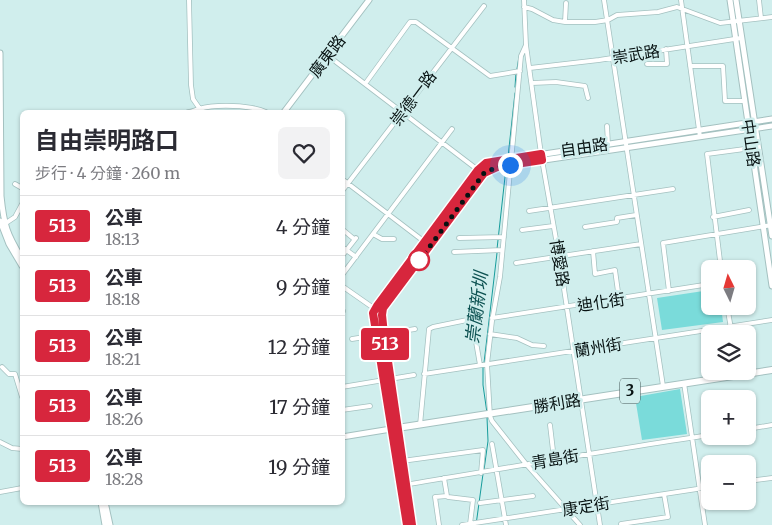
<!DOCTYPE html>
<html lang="zh-TW">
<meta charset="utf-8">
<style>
:root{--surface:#fff;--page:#f2f2f3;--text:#2b2b33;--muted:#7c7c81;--line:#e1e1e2}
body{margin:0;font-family:Merriweather,"Noto Sans TC",serif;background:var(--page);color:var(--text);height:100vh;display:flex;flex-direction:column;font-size:19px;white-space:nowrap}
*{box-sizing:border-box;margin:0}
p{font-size:16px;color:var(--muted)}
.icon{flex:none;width:28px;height:28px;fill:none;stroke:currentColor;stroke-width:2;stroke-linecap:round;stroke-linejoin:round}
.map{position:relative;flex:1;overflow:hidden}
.panel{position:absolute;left:20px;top:110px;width:325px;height:395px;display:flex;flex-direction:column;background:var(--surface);border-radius:8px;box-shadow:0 1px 4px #0004}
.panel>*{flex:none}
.badge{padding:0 10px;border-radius:4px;font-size:18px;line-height:32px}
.needle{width:32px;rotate:355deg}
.fabs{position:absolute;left:701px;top:260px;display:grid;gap:10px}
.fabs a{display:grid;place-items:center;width:55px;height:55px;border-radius:8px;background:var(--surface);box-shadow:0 1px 4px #0004;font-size:25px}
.you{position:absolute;width:25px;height:25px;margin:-12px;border:4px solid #fff;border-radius:50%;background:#1a73e8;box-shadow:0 0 0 8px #1a73e833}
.map>.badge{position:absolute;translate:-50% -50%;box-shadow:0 0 0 2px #fff}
.round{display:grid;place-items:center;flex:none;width:52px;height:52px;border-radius:8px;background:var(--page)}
.headline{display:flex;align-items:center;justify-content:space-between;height:85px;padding:0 15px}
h1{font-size:24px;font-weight:700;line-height:38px}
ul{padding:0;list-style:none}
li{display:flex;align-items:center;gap:15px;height:60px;padding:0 15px;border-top:1px solid var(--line)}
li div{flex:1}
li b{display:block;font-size:19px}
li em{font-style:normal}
li .badge{min-width:55px;font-weight:700;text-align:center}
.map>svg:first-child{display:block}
.green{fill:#7adbda}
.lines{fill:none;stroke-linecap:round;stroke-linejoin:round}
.stream{stroke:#179c9c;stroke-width:1}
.minor-casing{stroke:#a4c1c0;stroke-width:5.5}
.tertiary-casing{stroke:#a4c1c0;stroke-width:7}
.primary-casing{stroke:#a4c1c0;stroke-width:8}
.minor{stroke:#fff;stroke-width:4}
.tertiary{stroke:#fff;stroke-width:5}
.primary{stroke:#fff;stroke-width:6}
.line-casing{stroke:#fff;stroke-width:11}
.line{stroke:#d7263d;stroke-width:8}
.walk{stroke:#071212;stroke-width:5;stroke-dasharray:0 9}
.stop-dot{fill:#fff;stroke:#d7263d;stroke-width:2.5}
.labels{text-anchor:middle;stroke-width:5;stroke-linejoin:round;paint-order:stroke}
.shield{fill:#d0eeed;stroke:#435454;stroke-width:1}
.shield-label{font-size:15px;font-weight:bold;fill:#071212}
.street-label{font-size:16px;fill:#071212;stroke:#d0eeed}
.water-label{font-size:18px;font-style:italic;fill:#0d5252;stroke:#d0eeed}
</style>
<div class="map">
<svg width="772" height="525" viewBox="0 0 772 525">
<rect width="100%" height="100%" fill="#d0eeed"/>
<path class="green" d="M710,290V306H721L723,322L662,330L657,298Z
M680,389L687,434L642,440L635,397Z"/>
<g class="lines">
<path class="stream" d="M517,69L519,57
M515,87L516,73
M508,157L515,93
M497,249L506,168
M484,363L497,253
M483,367V385L487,413
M484,470L488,441L487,417
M476,525L483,474"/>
<g class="minor-casing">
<path id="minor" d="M189,0L191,85L193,99L202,112
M524,0L526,45L541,154L559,256L600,525
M604,0L663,386
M681,0L700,137
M759,0L761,18
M524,7L532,9L553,20L565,22H595L608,20L617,15L658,12L677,7L720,23L772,17
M565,22L566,3
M526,45L521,56L500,277L492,321L487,364L490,416L492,421L526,464L580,525
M327,55L478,170
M647,64H667L666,49
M690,66H723L725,101H745
M530,68L599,60L741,38
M532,83L556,82L585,86L588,98
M365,84L410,22H416L490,76L520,71
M188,112C192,112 195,110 199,109C216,104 251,105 266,112
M607,126L608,144
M342,179L430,246
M15,184L22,188
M342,191L484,6
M529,211L673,189
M713,217L749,210
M3,225L15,217L22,204
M585,227L617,222V218L636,215
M342,229L354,239
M522,230L553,226
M373,234L382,239H394
M459,238L504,237
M342,247L356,257
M593,251L595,274L615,270L619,299
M454,252L502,250
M342,256L356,238
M516,263L641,244
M721,269L707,154L752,148
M342,275L452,129
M342,286L375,309
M669,291L663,243L772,225
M727,306L732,334
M342,311H343
M492,318L710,284
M490,334L517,338L532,345L544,346
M352,339L415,329
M2,367L9,374H15L22,397
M424,374L772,320
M684,383L705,525
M342,387L414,375
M342,410L370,406
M420,425L429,329L433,327L472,319L480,365
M550,425L554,459
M748,429L772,425
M0,442L12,448L22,449
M492,444L506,525
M402,461L483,450L481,473
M748,481L772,478
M404,485C506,468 608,450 710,435
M0,492L22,488
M448,497L473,500L470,524
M480,503L533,496
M621,524L668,517L664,494
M439,525L435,497L447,496L444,478
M462,525L710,487"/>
</g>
<g class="tertiary-casing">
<path id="tertiary" d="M730,0L772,286
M736,0L772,236
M0,53L1,196C4,226 7,234 22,259
M284,112L369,0
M0,221L9,244L22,266
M397,428L381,315L383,309L485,173L497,167L772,126
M342,437L391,429L373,313L377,306L478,170L486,163L772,119
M101,502L105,525
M105,502L110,525"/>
</g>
<g class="primary-casing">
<path id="primary" d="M397,428L412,525
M406,525L391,429L772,370"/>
</g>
<use href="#minor" class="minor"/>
<use href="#tertiary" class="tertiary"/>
<use href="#primary" class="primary"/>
</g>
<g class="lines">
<g class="line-casing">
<path id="line" d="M407,525L373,313L377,306L478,170L486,163L541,154L542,160L497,167L484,173L383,308L382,315L384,334L412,525"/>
</g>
<use href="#line" class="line"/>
<path class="walk" d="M419,260L417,264L484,173L497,167L510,165"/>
</g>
<circle class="stop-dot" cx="419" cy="260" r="10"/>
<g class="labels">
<rect class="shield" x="620" y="378.5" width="20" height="25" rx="4"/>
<g class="shield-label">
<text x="630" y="396">3</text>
</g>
<g class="street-label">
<text transform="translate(636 54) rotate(-9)" y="6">崇武路</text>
<text transform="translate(327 56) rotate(-53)" y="6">廣東路</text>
<text transform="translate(413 98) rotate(-53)" y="6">崇德一路</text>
<text transform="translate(751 143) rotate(82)" y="6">中山路</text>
<text transform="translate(584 147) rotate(-8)" y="6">自由路</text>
<text transform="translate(560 263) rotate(81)" y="6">博愛路</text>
<text transform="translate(601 302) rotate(-8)" y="6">迪化街</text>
<text transform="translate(598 347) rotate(-9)" y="6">蘭州街</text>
<text transform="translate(557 403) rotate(-9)" y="6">勝利路</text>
<text transform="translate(555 459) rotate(-10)" y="6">青島街</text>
<text transform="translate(586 506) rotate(-9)" y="6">康定街</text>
</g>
<g class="water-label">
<text transform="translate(477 308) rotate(-83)" y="6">崇蘭新圳</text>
</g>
</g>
</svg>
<div class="fabs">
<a><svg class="needle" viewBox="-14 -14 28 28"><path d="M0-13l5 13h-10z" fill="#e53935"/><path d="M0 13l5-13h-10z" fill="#7c7c81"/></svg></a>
<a><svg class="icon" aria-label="layers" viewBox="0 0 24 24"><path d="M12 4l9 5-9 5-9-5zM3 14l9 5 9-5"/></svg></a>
<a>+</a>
<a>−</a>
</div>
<div class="you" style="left:510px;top:165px"></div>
<b class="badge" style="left:385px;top:344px;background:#d7263d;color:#fff">513</b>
<section class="panel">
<div class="headline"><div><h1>自由崇明路口</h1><p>步行 · 4 分鐘 · 260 m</p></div><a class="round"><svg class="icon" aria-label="heart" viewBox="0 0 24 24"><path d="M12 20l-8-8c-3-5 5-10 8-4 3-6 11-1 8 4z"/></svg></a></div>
<ul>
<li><span class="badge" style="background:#d7263d;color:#fff">513</span><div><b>公車</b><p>18:13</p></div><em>4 分鐘</em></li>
<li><span class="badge" style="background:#d7263d;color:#fff">513</span><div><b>公車</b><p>18:18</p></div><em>9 分鐘</em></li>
<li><span class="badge" style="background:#d7263d;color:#fff">513</span><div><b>公車</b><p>18:21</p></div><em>12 分鐘</em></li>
<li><span class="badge" style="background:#d7263d;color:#fff">513</span><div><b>公車</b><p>18:26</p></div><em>17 分鐘</em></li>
<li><span class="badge" style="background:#d7263d;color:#fff">513</span><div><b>公車</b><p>18:28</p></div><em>19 分鐘</em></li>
</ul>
</section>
</div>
